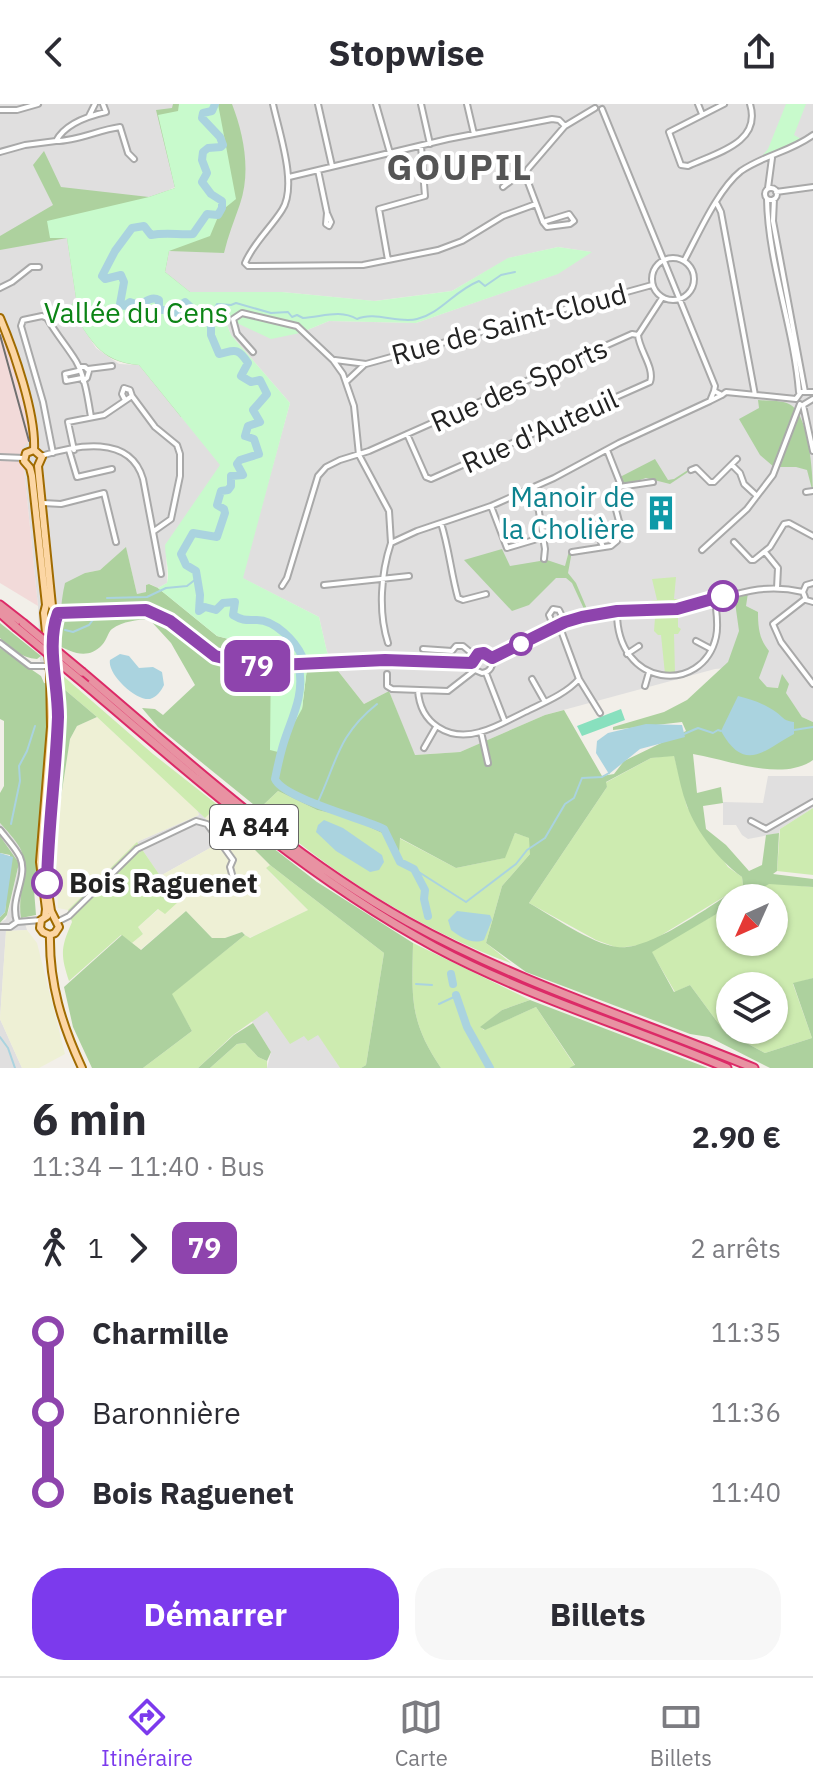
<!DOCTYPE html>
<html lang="fr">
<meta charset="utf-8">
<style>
:root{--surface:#fff;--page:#f7f7f7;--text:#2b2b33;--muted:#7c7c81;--line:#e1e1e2;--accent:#7c3aed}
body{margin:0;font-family:"IBM Plex Sans",sans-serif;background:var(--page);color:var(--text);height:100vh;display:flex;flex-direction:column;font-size:30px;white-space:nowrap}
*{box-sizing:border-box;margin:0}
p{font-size:26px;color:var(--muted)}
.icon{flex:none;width:44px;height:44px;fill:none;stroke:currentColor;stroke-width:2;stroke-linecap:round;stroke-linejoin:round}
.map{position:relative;height:964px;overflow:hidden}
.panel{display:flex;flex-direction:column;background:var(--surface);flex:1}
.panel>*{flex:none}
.badge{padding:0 16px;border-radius:12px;font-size:28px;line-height:52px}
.needle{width:52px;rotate:225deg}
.controls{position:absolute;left:716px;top:780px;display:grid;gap:16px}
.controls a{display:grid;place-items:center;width:72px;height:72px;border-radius:50%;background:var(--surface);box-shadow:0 2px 6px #0004;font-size:40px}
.map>.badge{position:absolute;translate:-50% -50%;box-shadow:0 0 0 4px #fff}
.legs{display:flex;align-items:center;gap:12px;height:88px;padding:0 32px;font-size:26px}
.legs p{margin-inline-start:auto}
.head{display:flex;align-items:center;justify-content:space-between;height:136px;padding:0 32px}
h1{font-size:44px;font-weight:700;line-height:60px}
.button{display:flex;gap:16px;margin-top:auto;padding:16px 32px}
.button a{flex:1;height:92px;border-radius:32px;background:var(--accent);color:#fff;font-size:32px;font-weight:700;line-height:92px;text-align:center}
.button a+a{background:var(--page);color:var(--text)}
ul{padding:0 32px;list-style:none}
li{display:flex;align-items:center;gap:28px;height:80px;font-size:30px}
li i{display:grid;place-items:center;width:12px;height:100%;margin:0 10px;background:currentColor}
li i::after{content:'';width:20px;height:20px;margin:-10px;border:6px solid;border-radius:50%;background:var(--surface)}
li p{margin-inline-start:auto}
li:first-child i{background:linear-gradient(#0000 50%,currentColor 0)}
li:last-child i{background:linear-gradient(currentColor 50%,#0000 0)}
header{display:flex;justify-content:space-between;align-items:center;height:104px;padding:0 32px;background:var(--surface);font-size:36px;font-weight:700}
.menu{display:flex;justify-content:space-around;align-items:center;height:112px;border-top:2px solid var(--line);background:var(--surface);font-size:22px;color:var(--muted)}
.menu a{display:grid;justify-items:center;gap:4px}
.menu .current{color:var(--accent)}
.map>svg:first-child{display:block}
.residential{fill:#e0dfdf}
.commercial{fill:#f2dad9}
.farmland{fill:#eef0d5}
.grass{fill:#cdebb0;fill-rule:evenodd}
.forest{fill:#add19e;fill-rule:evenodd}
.park{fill:#c8facc}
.pitch{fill:#88e0be}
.water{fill:#aad3df}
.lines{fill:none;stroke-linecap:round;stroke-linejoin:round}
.stream{stroke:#aad3df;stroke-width:2}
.river{stroke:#aad3df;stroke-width:8}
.minor-casing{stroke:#a9a9a9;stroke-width:8}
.major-casing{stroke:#a06b00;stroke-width:10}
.highway-casing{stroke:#dc2a67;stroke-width:11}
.minor{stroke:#fff;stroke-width:4}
.major{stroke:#fcd6a4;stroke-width:6}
.highway{stroke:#e892a2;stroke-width:7}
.tram{stroke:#707070;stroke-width:2}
.highway-bridge-casing{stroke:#dc2a67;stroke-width:11;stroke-linecap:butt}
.highway-bridge{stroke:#e892a2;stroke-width:7}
.line-1-casing{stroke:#fff;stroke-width:18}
.line-1{stroke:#8e44ad;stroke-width:12}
.stop-1-dot{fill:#fff;stroke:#8e44ad;stroke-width:4}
.labels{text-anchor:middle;stroke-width:8;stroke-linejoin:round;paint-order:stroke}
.shield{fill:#fff;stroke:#646464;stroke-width:2}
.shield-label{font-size:26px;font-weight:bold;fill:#222}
.park-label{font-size:28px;fill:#0c8416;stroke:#fff}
.street-label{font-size:28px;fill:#222;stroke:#fff}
.culture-label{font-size:28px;fill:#0d838f;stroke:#fff;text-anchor:end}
.stop-label{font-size:28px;font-weight:bold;fill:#222;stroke:#fff;text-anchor:start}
.district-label{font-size:36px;font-weight:bold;letter-spacing:2px;fill:#555;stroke:#fff}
</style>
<header><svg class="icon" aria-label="back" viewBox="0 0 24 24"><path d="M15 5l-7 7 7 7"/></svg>Stopwise<svg class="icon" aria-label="share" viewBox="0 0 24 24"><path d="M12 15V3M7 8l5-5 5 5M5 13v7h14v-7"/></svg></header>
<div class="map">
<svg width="813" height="964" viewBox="0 0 813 964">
<rect width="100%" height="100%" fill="#f2efe9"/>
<path class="residential" d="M0,0H179L175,83L67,134L76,194L70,204L96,244L119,260L139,261L221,361L166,441L167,479L158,484L150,480L146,481L147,488L137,490L126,444L100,466L85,469L60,502L62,516L56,540L59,568L40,557L38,502L22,345L0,223Z
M218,0H813V618L802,613L785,589L782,571L779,584L767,583L759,574L761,561L715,565L545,611L460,648L414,651L389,587L364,600L338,567L327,548L319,513L242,474L290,299L231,231L224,212L300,229L329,217L416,219L557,170L591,148L558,143L509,154L452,187L374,197L282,188H190L164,168L169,147Z
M768,672H813V704L780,725L779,729L748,735L742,731L736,721H723V698L763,699Z
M197,706L220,729L219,739L160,772L137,738L199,711Z
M0,719L20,742L25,755L18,798L27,826L6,827L0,915L22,964H0V819L6,815L10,802L19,759L0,732Z
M267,906L304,931L318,930L340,964H267L271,948L251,916Z"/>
<path class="commercial" d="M0,223L18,275L31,335L22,345L38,502L0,479Z"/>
<path class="farmland" d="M97,613L197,706L199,711L139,737L68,806L58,804L55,732L70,635L77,622Z
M210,708L232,723L270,761L266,764L273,772L308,806L249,834L242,828L225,834H212L186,807L140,846L132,839L143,830L138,823L159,805L178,798L160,772L219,739L213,733L219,729L205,714Z
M27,826L37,839L65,950L39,964H22L0,915L6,827Z"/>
<path class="grass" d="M676,473L674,495H680V498L651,501V497L657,496L652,475Z
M678,512V523L681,525L678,530H674L675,569L665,570L661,531H658L654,527L655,514Z
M62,571L153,650L238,717L232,723L211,708L205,714L97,613L64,585Z
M674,651L687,703L728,763L742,773L743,781L647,840L618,844L596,836L529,799L607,683L605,679L651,654Z
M278,687L317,706L347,713L384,730L391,744L399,748V734L456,764L504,754L515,729L530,734V750L502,782L486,839L511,859C426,829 326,767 259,705Z
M813,704V771L777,767L780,725Z
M137,738L178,798L165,810L158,805L138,823L143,830L132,839L121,831L69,877C60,850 61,843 72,818L68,806Z
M270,761L384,849L366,961L361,964H340L318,931L308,937L304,932L290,940L267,907L233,931L198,964H143L192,927L171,890L245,831L250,834L308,806L266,764Z
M769,779L813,783V874L793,880L812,934L765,949L724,927L690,881L675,888L651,847L730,802V838H774V794H744ZM730,882H774V926H730Z
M413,839L530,896L502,906L481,923L484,926L536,903L575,962L569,964H441C409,917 412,893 413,839Z
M245,939L258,953L267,957V964H210L237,940Z"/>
<path class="forest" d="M173,0H197L185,132L208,0H232C244,31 251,68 240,100C234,117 228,132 224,149L169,147L165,168L190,188H207L181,313L139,261C98,258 91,235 70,204L76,194L67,134L0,146V132L53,101L33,61L44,47L61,83L149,93L175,84L156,6L172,4Z
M758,296C768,297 781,296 789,300C809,309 813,369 813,389L807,366L796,363H774L760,351L739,315L759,304Z
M655,355L668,376L674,375L691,364V366L670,380L646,374L619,383L620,373Z
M126,443L137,490L146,488V481L149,480L158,484L217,532L271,546L270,569L302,605L307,564L338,567L364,600L389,587L415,651L460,648L545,611L564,606L602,672L614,670L624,657L686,627L682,618L613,626V623L664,608L687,596L728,558L739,527L734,491L748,489L746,502L758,508C758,523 759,535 769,547L759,574L767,583L778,584L782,570L789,580L786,589L802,613L813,618V656C782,678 729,656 693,650L697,689L721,683L723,699L703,702L706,725L726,741L749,767L762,761L766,731L779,729L777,767L773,770L813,775V783L769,780L744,794H730V802L652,848L674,888L690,881L724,927L765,949L812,934L793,879L813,874V964H770L709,933L690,930L526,868L486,839L502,782L530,750L529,734L515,729L505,754L456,764L400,734L399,749L391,744L384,730L347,713L317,706L278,687L259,705L158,623L142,604L155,605L163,611L195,581L171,539L149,515C137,516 123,517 112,525C108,528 107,536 102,541C88,556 72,549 56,540C61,519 60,500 65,479L85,469L100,466ZM674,652C678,668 681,686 687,702C697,729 719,756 742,773L743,781C714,799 649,848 617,843C590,839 554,813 529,799L607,683L606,678L651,654Z
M502,445L510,462L540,457L541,454L565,462L569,447H572L568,469L576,479L587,505H584L572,479L566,474H556L529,501L512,507L464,456Z
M0,519L41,552L37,555C21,554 12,545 0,534Z
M0,544L41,572L44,579L54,581L62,571L64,585L97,613L77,622L70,635L55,732L57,780L44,777L34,786L36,811L21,814C17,791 29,760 20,744C15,735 7,727 0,719V689L4,682V617L0,615Z
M238,717L317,778L413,839C412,893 409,917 441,964H361L366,961L384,849L270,761L232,723Z
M0,732L19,759L7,811L0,819V813L5,808L10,751L0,749Z
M186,807L212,834H225L242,828L245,831L172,890L192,927L143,964H92L73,923L64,883L122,831L141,846Z
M530,896L708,964H569L575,961L536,903L485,926L480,923L502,906Z
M253,919L271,948L267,957L258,953L245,939L237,940L210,964H198L234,931Z"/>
<path class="park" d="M179,0H218L236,95L220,108L210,132L169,147L165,168L190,188H282L375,197L452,187L508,154L558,143L592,148L558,170L416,219L329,217L300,229L271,235L224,213L231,231L290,299L243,474L319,513L327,548L338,567L307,564L302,605L278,648L270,646L271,546L217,532L158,484L167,479C170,467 165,454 165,441L220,361L139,261C98,257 91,235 70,204L76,194L67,134H50L47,117L149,93L175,84L158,11L178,7Z
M786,0H806L794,31L801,35L762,52L768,45Z"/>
<path class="pitch" d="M621,605L625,616L582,632L577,622Z"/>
<path class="water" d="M120,550L129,552L139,564L153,563L162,568L164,581C161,587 157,593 150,595C136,597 107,570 110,556Z
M738,592C751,595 765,600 776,608C784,614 784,617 794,618V630C764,646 745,670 721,627Z
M646,620L682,621L685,633L640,645L609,670L596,649L597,637L608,629Z
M324,716L343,724L382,751L384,758L379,766L370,768L336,747L316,728L318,721Z
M0,749L13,753L5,808L0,813Z
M457,807L490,811L492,816L484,836C472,841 460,833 451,826L448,816Z"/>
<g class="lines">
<path class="stream" d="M203,210L214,205L217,200L231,201L236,199L271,209L288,208L292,213L297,211L303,214C322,213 340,205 357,215C375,207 399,220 417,215C441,209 454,187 479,177L485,182L501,171L515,168
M107,494L147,493L166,484L187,482L196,475
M65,526L73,528L89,521L95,513
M794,626L813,623
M684,630L698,624L713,629L718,626L721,627
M317,700C337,658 337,632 377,600
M11,720L20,677L19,662L27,647L35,622
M414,765L466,798L516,760L527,746L545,734L565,700L574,694L582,674L602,673L609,669
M416,880L432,881
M439,900L456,892
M0,933L8,944L15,964"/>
<path class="river" d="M215,0L212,7L203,9L202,14L220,33L223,41L221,43L208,44L203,48L202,56L207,69L202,78L211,90L222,97V104L218,111L207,110L193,130C179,131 166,128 151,131L144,122L132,124L115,147L102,172L105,175L121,171L124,178L120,200L124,202L130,198L140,201C146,197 152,192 159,196V206H168L180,213H183L182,200L185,198L196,208L211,214V231L219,250C234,247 237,242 248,259L241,272L251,278L260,276L267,290L253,306L260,318L248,322L245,332L254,335L259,350L240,356L237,360L243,371L231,372V382L228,386L221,387L217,401L224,405L225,409L217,433L193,429L181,450L186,461L196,467L200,491L199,507L205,503L216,506L223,499L235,498L233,511C243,517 246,516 257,516C275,516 295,537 302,552
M299,564C304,589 294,609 286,632C281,645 278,661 275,675C283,694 361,714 384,725L400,758L414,765L425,786L424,795L428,812
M451,870L453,880
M456,891L467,923L490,964"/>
<g class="minor-casing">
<path id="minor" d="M273,0C279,28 298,82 282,106C270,125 254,138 245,159L248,162L363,161L438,146L462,137L503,112L536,100
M318,0L332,62
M376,0L390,49
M421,0L430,40
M467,0L474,30
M698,0L702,10
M724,0L669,28L681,61L688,62C716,49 762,39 750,0
M602,5L715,282L714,287L722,291L726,288L796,295
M0,6H17L38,0
M89,12L95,0
M56,37C77,37 98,26 120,23L128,49L134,55
M0,48L25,41L56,37C65,20 88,12 106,8L103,0
M318,66L327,109L331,118L329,122L326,120L327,109
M289,73L448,35L552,15L559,16L565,22L595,4
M503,83L521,69L526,70
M768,84L772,54
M765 90a6 6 0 1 1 12 0a6 6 0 1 1-12 0Z
M776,88L813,83
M767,95C768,159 794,224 799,288
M774,95L773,117L805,288
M717,100L721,108L755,291
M543,118L547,123L570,120L574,117L569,110L543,118L526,73L528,65L565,22
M652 175a21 21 0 1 1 42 0a21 21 0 1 1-42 0Z
M388,156L379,105L425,92L421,42
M684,157C698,131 718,85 741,67C764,51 790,48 813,31
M0,184L12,178L31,163H39
M253,248L237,230L233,215L242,209L297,222L333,256L343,270L354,302L359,351L389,407L391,439
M335,256L366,260L652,181
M79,263H85L89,267L87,274L83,277
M88,265L112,262
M78,267L65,270L66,277L82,274
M347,277L364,261
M714,287L710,297L722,291
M796,295L801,288H813
M125,296L122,290L124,284L130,286L132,292
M803,301L813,347
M803,301L813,295
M407,330L426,373L431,375L650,278C655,264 639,246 638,231
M69,346L77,373L112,365
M74,346L68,318L104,311L132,292L155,323L177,341L180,350V372L171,415L154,427
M53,349L43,298L21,222L23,216L42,212L47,214C56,230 66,241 76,257C85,273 88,295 91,313
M41,352C76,341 130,330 143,375L161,470
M0,353L24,354
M732,361L740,369L744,380L757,392
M691,366L696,364L710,378H714L737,355
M535,383L545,445L544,455
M619,383L653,378
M806,388L813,387
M43,399L61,400L104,389L116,438
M491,402L507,444L544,433
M592,415L603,443
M441,419C449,444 451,469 458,494L463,496L486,490
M734,438L751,456H754L770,443L784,420L789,419L813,432
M702,446L747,405L773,371L800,300
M572,448L611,442L617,437L621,425L615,402L620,379L607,346
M765,448L778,464L777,484
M324,481L409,472
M282,482L287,474L318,372L326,363L340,356L369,347L632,230L638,231L662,194
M803,488L806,496L813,498
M803,488L806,481L813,479
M805,495L773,520L781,538L813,580
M617,507C616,585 703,591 716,533C719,520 716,507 715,495
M59,509L146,506L170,517L215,552L256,562L385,556L472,559
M554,523L549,511L553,505L559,506L565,518
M696,537L711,545
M0,539L30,562H50
M388,539C378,508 381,469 391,439L417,427L491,402L554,374L619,339L710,297
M423,545L452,547L456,542H463L475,552
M627,550L639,542
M491,554C527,536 564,513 604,508C628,505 653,509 677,505C724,498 752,476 803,488
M472,559L475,552L480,549L491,554
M475,566L482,569C490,568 494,562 491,554
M486,569L505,618
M387,570V582L392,585L448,587L475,566
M532,575L545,598
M579,575L600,609
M645,582L649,568
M418,586C420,620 449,637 480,628C496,624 510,615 525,608C543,599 566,590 579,575L559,521
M481,628L488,659
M424,644L436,623
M751,717L766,725L813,698
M0,726C6,734 15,743 20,753C29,773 9,794 17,818
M59,817L69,812L137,745L196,717L207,720L233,756L230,763L233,774
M0,823H10L17,818L41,816"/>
</g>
<g class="major-casing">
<path id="major" d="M0,214C14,247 36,310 34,346
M34,346L26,349L24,357L30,364L32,372L46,501L44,509L50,568L51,623L40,758L46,805L45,813
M34,346L42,353L38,362L52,502
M47,812L41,816L40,824L43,828L50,831
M50,831L55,829L59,823L51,807L47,781L48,734L58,607L53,525L58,509L52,502
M50,831C49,879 62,921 82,964"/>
</g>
<g class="highway-casing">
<path id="highway" d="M0,501L23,519
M0,509L16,523
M82,568C186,656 288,751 408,818C518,879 638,916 754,964
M86,581C197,676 306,773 435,843C528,893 630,923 727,964"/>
</g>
<use href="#minor" class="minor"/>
<use href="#major" class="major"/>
<use href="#highway" class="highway"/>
<path class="tram" d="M0,231L29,337"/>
<g class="highway-bridge-casing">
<path id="highway-bridge" d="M23,519L82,568
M16,523L86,581"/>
</g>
<use href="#highway-bridge" class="highway-bridge"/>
</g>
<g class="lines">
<g class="line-1-casing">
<path id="line-1" d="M47,779C48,723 56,668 58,613C58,579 46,540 58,509L146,506L170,517L215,552L256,562L385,556L472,559L478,550L484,549L492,554L565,518L582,513L617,507L677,505L723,492"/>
</g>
<use href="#line-1" class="line-1"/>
</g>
<defs>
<g id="building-bare" transform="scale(2.76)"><path d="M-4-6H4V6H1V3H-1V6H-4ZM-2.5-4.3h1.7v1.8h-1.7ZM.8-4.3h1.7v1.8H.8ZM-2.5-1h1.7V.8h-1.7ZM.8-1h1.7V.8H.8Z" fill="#0f9aa8" stroke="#fff" stroke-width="2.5" paint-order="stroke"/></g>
</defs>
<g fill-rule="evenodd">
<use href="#building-bare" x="661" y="409"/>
</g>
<g class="stop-1-dot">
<circle cx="723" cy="492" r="14"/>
<circle cx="521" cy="540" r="10"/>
<circle cx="47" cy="779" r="14"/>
</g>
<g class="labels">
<rect class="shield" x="210" y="701" width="88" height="44" rx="6"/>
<g class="shield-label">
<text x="254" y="732">A 844</text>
</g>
<g class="park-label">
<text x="136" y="219">Vallée du Cens</text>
</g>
<g class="street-label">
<text transform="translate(509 220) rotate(-15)" y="10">Rue de Saint-Cloud</text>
<text transform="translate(519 281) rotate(-24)" y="10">Rue des Sports</text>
<text transform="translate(540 327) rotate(-24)" y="10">Rue d'Auteuil</text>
</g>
<g class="culture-label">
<text x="635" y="403">Manoir de<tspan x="635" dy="32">la Cholière</tspan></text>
</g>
<g class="stop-label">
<text x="69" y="789">Bois Raguenet</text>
</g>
<g class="district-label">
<text x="460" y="76">GOUPIL</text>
</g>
</g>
</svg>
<div class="controls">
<a><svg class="needle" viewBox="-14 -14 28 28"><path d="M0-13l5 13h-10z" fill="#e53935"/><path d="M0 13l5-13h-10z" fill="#7c7c81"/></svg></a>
<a><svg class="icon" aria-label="layers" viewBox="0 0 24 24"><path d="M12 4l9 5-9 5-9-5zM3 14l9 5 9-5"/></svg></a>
</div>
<b class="badge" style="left:257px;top:562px;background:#8e44ad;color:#fff">79</b>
</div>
<section class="panel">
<div class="head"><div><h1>6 min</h1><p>11:34 – 11:40 · Bus</p></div><b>2.90 €</b></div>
<div class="legs"><svg class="icon" aria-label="walk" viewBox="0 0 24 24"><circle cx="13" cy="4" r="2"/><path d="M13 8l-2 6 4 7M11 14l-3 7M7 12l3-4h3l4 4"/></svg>1<svg class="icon" aria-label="forward" viewBox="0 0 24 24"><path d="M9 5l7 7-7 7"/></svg><b class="badge" style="background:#8e44ad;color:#fff">79</b><p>2 arrêts</p></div>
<ul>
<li><i style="color:#8e44ad"></i><b>Charmille</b><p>11:35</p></li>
<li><i style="color:#8e44ad"></i><span>Baronnière</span><p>11:36</p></li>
<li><i style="color:#8e44ad"></i><b>Bois Raguenet</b><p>11:40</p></li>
</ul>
<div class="button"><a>Démarrer</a><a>Billets</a></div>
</section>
<nav class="menu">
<a class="current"><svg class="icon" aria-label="directions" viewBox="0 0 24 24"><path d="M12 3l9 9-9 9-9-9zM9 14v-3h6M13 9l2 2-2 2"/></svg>Itinéraire</a>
<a><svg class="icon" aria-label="map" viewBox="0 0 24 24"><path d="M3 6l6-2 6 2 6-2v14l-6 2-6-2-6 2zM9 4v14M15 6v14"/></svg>Carte</a>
<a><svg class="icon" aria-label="tickets" viewBox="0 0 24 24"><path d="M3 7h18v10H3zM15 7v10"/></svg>Billets</a>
</nav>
